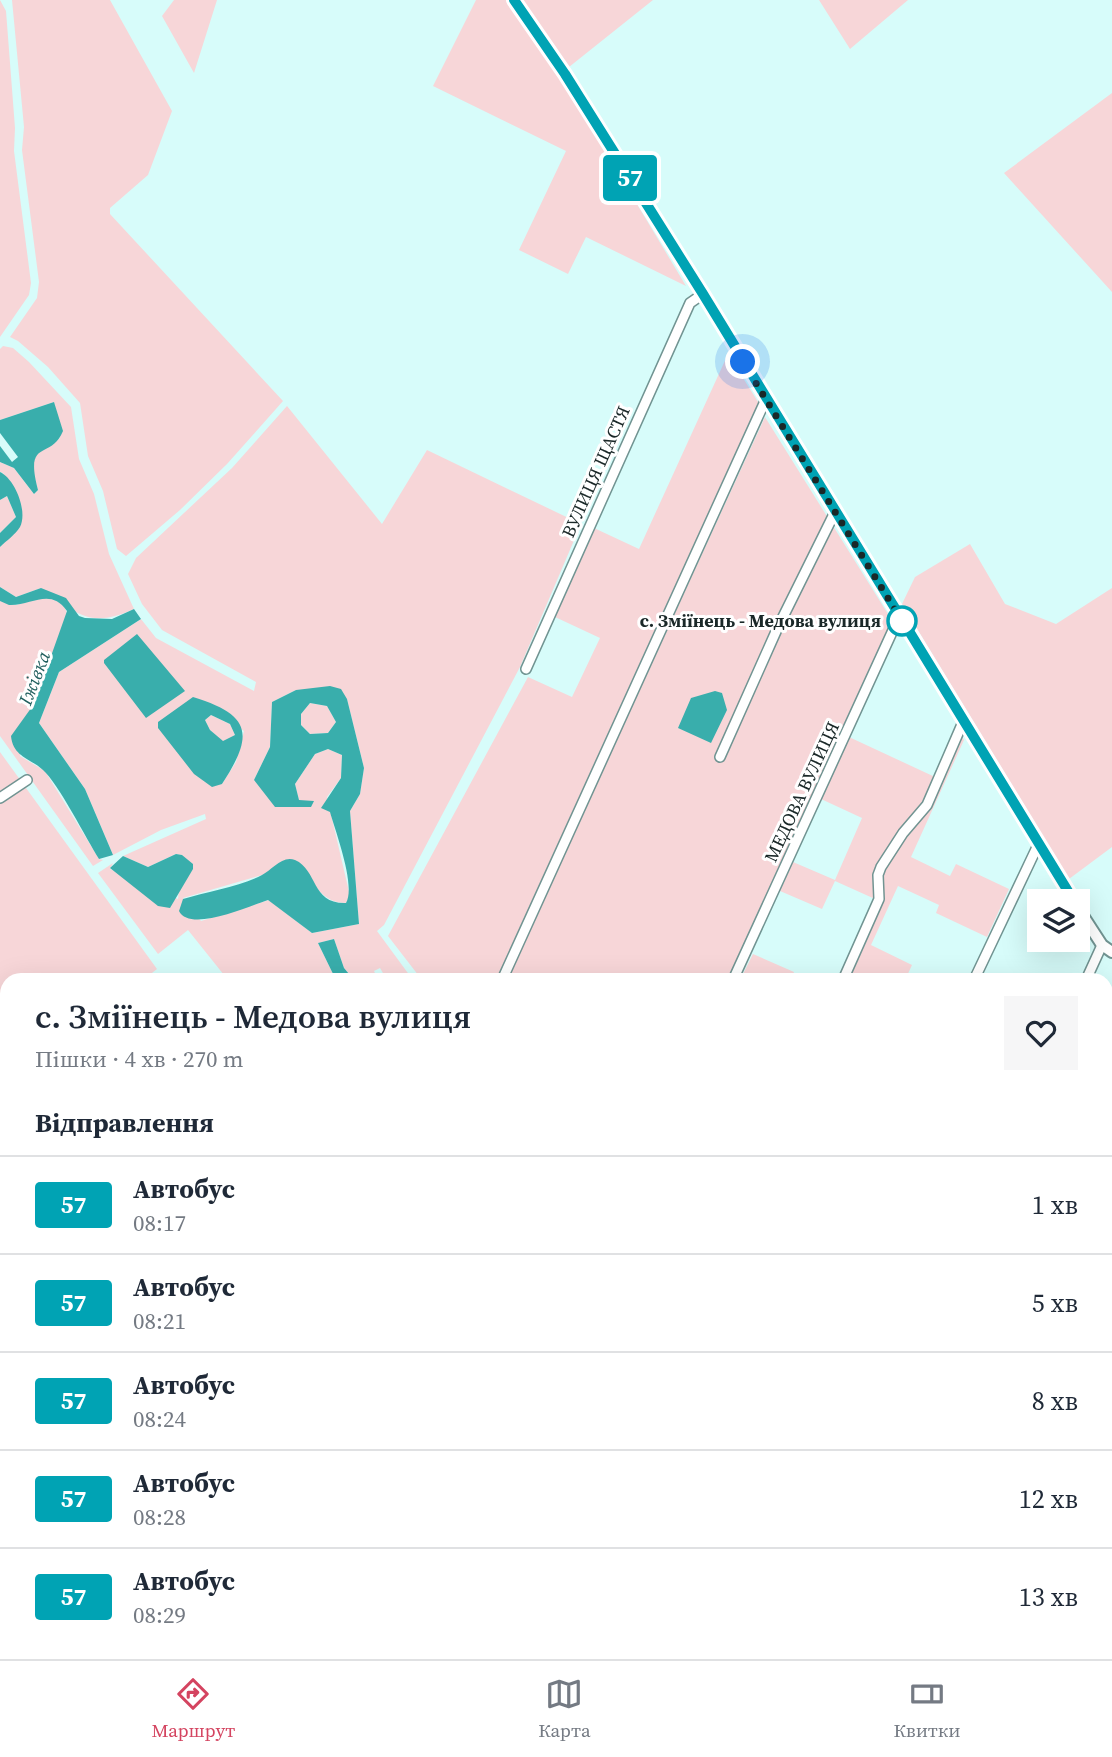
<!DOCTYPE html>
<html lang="uk">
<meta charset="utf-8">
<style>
:root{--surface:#fff;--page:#f6f6f7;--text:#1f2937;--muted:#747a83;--line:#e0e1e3;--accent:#d44460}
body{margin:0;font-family:"Source Serif 4",serif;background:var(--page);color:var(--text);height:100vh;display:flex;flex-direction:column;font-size:26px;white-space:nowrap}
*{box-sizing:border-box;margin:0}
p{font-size:23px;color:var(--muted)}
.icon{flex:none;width:38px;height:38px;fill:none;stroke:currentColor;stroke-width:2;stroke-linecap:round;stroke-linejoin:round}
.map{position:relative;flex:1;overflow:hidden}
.sheet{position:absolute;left:0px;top:973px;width:1113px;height:686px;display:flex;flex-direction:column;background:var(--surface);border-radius:21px 21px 0 0;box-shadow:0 7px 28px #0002}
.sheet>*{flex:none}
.badge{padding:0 14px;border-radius:5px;font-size:24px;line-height:46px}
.controls{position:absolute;left:1027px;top:889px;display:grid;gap:14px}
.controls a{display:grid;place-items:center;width:63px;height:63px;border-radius:0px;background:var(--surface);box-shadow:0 7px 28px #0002;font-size:35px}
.you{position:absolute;width:35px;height:35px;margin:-18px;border:5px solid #fff;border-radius:50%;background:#1a73e8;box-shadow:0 0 0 10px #1a73e833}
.map>.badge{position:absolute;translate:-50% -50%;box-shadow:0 0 0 4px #fff}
h2{padding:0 35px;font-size:26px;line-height:63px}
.round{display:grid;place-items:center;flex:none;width:74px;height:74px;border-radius:0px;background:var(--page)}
.head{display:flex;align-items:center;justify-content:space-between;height:119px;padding:0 35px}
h1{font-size:33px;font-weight:600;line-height:52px}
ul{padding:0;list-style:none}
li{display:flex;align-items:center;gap:21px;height:98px;padding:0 35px;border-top:2px solid var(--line)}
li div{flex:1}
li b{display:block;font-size:26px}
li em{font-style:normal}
li .badge{min-width:77px;font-weight:700;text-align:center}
.tabs{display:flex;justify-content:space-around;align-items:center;height:98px;border-top:2px solid var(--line);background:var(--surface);font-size:19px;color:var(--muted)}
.tabs a{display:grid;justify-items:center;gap:4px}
.tabs .active{color:var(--accent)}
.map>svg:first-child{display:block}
.green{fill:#f7d6d8;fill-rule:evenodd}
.water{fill:#39aeac;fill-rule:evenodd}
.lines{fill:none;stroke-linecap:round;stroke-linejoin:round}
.stream{stroke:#39aeac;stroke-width:2.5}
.minor-casing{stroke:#719492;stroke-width:12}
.tertiary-casing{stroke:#719492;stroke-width:14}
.minor{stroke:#fff;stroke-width:9}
.tertiary{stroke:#fff;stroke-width:10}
.line-casing{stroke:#fff;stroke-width:16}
.line{stroke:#00a3b4;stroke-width:10}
.walk{stroke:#1a2828;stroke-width:7;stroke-dasharray:0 12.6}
.stop-dot{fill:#fff;stroke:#00a3b4;stroke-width:3.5}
.labels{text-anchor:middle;stroke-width:6;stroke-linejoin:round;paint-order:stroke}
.street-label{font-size:18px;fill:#1a2828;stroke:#fff}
.stop-label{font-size:18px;font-weight:bold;fill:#1a2828;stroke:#fff;text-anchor:end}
.water-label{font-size:19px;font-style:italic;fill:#215f5e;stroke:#fff}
</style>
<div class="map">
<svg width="1112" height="1659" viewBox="0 0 1112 1659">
<rect width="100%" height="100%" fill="#d7fcfa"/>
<path class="green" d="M0,0L6,11L15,128L14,151L31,283L29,295L0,337Z
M12,0H110L172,111L148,175L110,208V214L283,401L227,464L180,510L126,556L117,549L103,491L88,456L80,403L48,367L18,341L10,337L37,298L39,282L22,150L24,127Z
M174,0H217L194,73L162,16Z
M476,0H508L561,77L686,286L586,237L568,274L519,250L566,151L433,86Z
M521,0H653L569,67Z
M819,0H908L850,49Z
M1112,93V292L1004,173Z
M3,346L13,348L29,362L71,407L79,459L94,494L109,554L134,609C90,629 77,614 41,588L16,597L0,587V547L20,526L3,473L0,472V462L14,468L34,494L38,490L32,467L37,453L60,438L54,402L0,420V349Z
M728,354L760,405L498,980H422L388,936L528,677L572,697L600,638L555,617L594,528L639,549Z
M287,406L382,524L427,450L581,524L520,667L384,925L377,931L413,980H387L380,968L374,971L378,980H354L344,968L334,939L318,943L336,980H228L188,930L158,954L98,873L113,863L110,869L178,899L179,889L193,869L182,855L176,854L148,867L123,856L206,819L205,814L161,830L113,855L85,789L39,723L59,672L141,619L156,638L254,691L256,682L162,630L142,604L128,574L136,558L232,468ZM317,688L347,699L364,768L360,794L350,811L359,924L312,933L269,900L201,921L183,898L262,875L303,868C315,885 323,903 346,903L350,896L327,797L341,778L342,755L328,749L315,754L295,784L299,800L254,780L270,747L272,702L296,690L307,691ZM193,697L244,731L236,762L222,784Z
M765,417L893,622L730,980H506Z
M7,496L16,517L0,533V500Z
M970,544L1005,604L1056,624L1112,588V847L1069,879L902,604L915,577Z
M42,597C55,599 68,603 67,618L34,704L26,717L20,756L45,771L99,859L103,860L93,866L0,736V601L16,605Z
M310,703L327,706L336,722L328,733L310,734L301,725V714Z
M211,715L230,724L235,735L223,742L210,730L205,720Z
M960,735L964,740L911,857L950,876L956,864L1009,889L987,937L936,913L939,905L898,886L871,945L912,965L905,980H846L881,900V876L905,834L929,806Z
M849,737L935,777L924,803L878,866L875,899L835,881L822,909L780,891L793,862L835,880L862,818L821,799Z
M0,752L157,969L143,980H7V1134L0,1124Z
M753,954L794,972L791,980H740Z
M7,1501V1652H183L190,1659H0V1507Z
M465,1652H519L526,1659H470Z
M978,1652H1041L1045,1659H981Z"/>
<path class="water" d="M54,402L63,431C51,461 24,437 38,490L34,494L14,468L0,462V446L12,462L18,457L0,433V420Z
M0,472C15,479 28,511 20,527C16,534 6,541 0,547V533L16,517L7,496L0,500Z
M0,587L16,597L41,588L66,598L79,616L85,618L112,619L134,609L141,619L59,672L39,723L85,789L113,855L99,859C87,840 58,783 43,770C30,758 13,757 11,736L34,704L67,611C50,587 32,606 9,605L0,601Z
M137,634L185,691L146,718L104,663V660Z
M330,686L341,689L347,699L364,768L360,794L350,811L359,924L312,933L268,900C249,906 190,933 179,911L183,899C206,892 242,886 262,875C272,870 282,855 295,860C318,870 311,904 346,903C356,886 336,833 330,812L321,808L341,778L342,755L328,749L315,754L295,784L299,800L314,801L311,807H275L254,780L270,747L272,702L296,690ZM310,703L327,706L336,722L328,733L310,734L301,725V714Z
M715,691L722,693L727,710L711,743L678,728L691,698Z
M193,697C252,715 254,735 222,784L212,787L194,774L158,728V722ZM211,715L230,724L235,735L223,741L210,730L205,720Z
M176,854L182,855L193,864V869L170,908L158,906L110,868L123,856L148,867Z
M334,939L344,968L354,980H336L318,943Z"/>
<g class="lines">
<path class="stream" d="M1014,1652L1018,1659"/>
<g class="minor-casing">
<path id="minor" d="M526,669L690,303L703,294
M720,757L778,627L835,512
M0,798L27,780
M502,980L766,399
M733,980L899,617
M843,980L879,899L878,875L881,867L903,833L927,805L963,722
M974,980L1038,845
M1086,980L1102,945
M1106,1259L1112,1244
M0,1437L7,1445
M0,1503L7,1496
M190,1652L197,1659
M781,1652L786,1659
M918,1652L923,1659
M634,1659L641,1652
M807,1659L823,1652"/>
</g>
<g class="tertiary-casing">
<path id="tertiary" d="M514,0L565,74L703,294L1074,901
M1078,908L1102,945L1112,952
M0,1136L7,1145
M417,1652L423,1659"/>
</g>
<use href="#minor" class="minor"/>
<use href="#tertiary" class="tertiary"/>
</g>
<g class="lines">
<g class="line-casing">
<path id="line" d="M514,0L565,74L703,294L1074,901"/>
</g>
<use href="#line" class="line"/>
<path class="walk" d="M743,362L902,621"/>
</g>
<circle class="stop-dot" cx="902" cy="621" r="14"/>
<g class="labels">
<g class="street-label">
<text transform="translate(596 472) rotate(-66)" y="6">ВУЛИЦЯ ЩАСТЯ</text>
<text transform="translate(802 792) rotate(-65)" y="6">МЕДОВА ВУЛИЦЯ</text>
</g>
<g class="stop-label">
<text x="881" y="627">с. Зміїнець - Медова вулиця</text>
</g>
<g class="water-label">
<text transform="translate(34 678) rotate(-69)" y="7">Іжівка</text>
</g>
</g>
</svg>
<div class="controls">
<a><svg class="icon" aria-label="layers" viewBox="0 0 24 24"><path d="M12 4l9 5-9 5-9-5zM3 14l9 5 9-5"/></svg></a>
</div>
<div class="you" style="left:743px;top:362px"></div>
<b class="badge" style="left:630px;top:178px;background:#00a3b4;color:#fff">57</b>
<section class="sheet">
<div class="head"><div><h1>с. Зміїнець - Медова вулиця</h1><p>Пішки · 4 хв · 270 m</p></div><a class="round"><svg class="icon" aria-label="heart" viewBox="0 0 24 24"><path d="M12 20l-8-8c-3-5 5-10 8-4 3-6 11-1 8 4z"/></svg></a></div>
<h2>Відправлення</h2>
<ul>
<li><span class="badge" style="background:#00a3b4;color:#fff">57</span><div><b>Автобус</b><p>08:17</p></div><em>1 хв</em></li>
<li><span class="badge" style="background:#00a3b4;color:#fff">57</span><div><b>Автобус</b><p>08:21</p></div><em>5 хв</em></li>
<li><span class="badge" style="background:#00a3b4;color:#fff">57</span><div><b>Автобус</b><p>08:24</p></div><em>8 хв</em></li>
<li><span class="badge" style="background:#00a3b4;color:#fff">57</span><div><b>Автобус</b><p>08:28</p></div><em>12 хв</em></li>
<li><span class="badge" style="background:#00a3b4;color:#fff">57</span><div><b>Автобус</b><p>08:29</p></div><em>13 хв</em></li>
</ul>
</section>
</div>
<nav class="tabs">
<a class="active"><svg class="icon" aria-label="directions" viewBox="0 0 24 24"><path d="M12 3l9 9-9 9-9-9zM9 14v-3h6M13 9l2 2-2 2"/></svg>Маршрут</a>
<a><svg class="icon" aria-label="map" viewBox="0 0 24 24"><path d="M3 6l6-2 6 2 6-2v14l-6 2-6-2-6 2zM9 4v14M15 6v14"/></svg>Карта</a>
<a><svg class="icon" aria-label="tickets" viewBox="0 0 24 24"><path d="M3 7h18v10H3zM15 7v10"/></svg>Квитки</a>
</nav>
